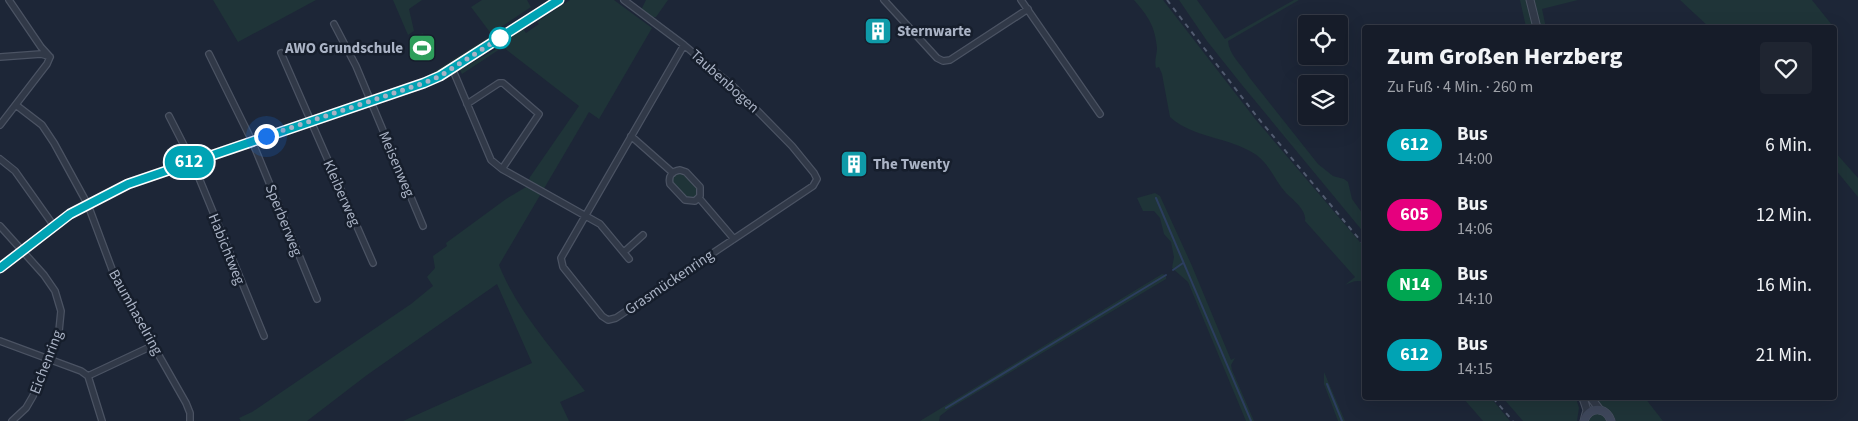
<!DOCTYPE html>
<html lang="de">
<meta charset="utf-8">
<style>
:root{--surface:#161c29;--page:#1f2531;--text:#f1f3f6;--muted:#9ea1a8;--line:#353a46}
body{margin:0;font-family:"Source Sans 3",sans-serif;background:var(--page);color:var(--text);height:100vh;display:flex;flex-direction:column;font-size:19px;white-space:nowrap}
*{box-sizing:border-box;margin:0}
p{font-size:16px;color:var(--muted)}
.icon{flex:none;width:28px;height:28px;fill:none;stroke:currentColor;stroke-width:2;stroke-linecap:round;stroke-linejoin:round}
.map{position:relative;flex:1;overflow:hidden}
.side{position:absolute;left:1362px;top:25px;width:475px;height:375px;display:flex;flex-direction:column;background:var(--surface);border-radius:5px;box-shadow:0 5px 20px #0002,0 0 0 1px var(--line)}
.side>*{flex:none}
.badge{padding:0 10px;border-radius:16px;font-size:18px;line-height:32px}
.controls{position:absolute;left:1298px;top:15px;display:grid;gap:10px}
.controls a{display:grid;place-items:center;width:50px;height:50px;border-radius:5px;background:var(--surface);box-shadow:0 5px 20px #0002,0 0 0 1px var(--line);font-size:25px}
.you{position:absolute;width:25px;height:25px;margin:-12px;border:4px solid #fff;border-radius:50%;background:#1a73e8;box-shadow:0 0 0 8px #1a73e833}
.map>.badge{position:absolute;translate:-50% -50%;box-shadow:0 0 0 2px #fff}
.round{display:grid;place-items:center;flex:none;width:52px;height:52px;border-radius:5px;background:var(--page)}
.summary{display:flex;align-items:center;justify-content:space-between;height:85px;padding:0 25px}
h1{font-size:24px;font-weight:800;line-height:38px}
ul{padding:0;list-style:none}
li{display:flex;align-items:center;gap:15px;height:70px;padding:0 25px}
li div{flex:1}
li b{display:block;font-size:19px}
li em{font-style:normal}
li .badge{min-width:55px;font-weight:700;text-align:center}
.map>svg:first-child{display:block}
.green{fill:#1f3438}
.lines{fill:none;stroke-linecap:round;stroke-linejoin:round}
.stream{stroke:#2c3e5f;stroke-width:2}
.minor-casing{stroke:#4b5363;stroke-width:8}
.tertiary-casing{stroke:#4b5363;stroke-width:9}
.secondary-casing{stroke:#4b5363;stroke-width:9}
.minor{stroke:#313948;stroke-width:5.5}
.tertiary{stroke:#313948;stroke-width:7}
.secondary{stroke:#3e475b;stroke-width:8}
.rail{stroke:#525c70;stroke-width:2;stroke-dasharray:5 5;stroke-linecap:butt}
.line-casing{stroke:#fff;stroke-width:11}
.line{stroke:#00a3b4;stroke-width:8}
.walk{stroke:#aab3c5;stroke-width:5;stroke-dasharray:0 9}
.stop-dot{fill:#fff;stroke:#00a3b4;stroke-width:2.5}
.labels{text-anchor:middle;stroke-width:5;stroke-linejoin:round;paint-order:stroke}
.poi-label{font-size:15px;font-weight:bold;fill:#aab3c5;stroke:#161e2c;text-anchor:start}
.street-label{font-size:15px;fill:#aab3c5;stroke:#161e2c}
</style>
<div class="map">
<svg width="1858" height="421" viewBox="0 0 1858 421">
<rect width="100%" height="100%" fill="#1d2637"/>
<path class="green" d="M213,0H316L238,42Z
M393,0H422L409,9L414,31L408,35Z
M482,0H527L531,7L495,31L498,36L491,40L489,38L460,58L461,60L439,74L422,81L421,78L426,77L492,35L471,7Z
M570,0H614L652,28L599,119L589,112L499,265C517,311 555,352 585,391L560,402L569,421H403L532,363L497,284L367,375L307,421H241L239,418L252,412L411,304L433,286L427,277L435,268L433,256L447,246L446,243L506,199L526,187L530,177L579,106L503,47L462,74L459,68L465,64L467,66L496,49L494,45L522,27L526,33L539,24L537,22Z
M646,0H668L656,17L649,18L640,12Z
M1134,0H1163L1256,120L1365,248V283C1358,279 1352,282 1345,285L1355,277L1305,221C1307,210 1293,200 1286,193C1274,180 1270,164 1255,154C1229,137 1193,138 1170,117L1162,74L1159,67L1156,68C1154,60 1157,55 1157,48C1155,26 1148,16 1134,0Z
M1179,0H1197L1225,39L1294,0H1299L1228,41C1229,55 1242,65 1249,77L1318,164L1333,176L1344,179L1348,182L1352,199L1365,217V234L1242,85L1207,41Z
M1520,0H1526L1533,27H1526Z
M1533,0H1578L1542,9L1546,28L1540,27Z
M1680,0H1812L1832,25L1828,28L1709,27Z
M423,33L432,57L421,61L412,37Z
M1835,152L1858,178V197L1835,169Z
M677,173H683L698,187V194L693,199H687L672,184L673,177Z
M1155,193L1160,196L1192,266L1231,360L1235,358L1231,365L1232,370L1254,421H1246L1188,282L1172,268L1174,257L1171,242L1164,234L1160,218L1154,211H1143L1137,198Z
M1162,274L1166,275V279L949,409L940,416L939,421H920Z
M1324,372L1345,421H1338L1324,384Z
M1463,398H1491L1510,421H1483Z
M1503,398H1519L1524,400L1528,398H1576L1579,408L1577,421H1523Z
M1594,398H1645L1663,421H1616C1612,408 1600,408 1594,398Z
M1595,413L1602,414L1608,421H1588L1590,417Z"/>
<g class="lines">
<path class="stream" d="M1156,198L1251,421
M1173,270L1183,263
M1327,384L1342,421
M946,408L1166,275"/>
<g class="minor-casing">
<path id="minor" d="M9,0L41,47L50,57
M624,0L684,45L735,88L792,146L814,173L817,179L813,186L616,318L608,320L602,316L563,267L561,258L684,45
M884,0L937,58L943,61L950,60L1028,9
M1021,0L1100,114
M334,24L356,66L423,226
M281,53L373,263
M209,54L252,141L317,299
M0,57L41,54L48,56
M452,68L491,160L502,169L600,224L629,259
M467,104L499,83H503L539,114L502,169
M16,105L42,125L54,143L88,205L116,280L186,403L190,413V421
M169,116L192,161L264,336
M0,125L47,64L50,57
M631,136L673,173
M0,159L15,171L54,226
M680,170L686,172L700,187V196L695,201L685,200L670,184C668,176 672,171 680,170Z
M699,198L734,239
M0,226L44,275L55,291L61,311L59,331L33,396L26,408L12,421
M624,252L643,235
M0,268L71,214L128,184L424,83L440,76L559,0
M0,341L81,371L88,376
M88,376L154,345
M88,376L102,421"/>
</g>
<g class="tertiary-casing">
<path id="tertiary" d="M1530,0L1537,28
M1583,398L1587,410L1585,417
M1591,398L1600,410"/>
</g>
<g class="secondary-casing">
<path id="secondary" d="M1584,421C1589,406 1606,406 1611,421"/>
</g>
<use href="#minor" class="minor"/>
<use href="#tertiary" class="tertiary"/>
<use href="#secondary" class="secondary"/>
<path class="rail" d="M1167,0L1258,118L1365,246
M1493,398L1513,421"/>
</g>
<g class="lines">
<g class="line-casing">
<path id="line" d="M0,268L70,214L128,184L424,83L440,76L559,0"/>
</g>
<use href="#line" class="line"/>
<path class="walk" d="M266,136L424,83L440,76L500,38"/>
</g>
<defs>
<g id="building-square" transform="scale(1.4375)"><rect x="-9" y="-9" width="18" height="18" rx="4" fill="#0f9aa8" stroke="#161e2c"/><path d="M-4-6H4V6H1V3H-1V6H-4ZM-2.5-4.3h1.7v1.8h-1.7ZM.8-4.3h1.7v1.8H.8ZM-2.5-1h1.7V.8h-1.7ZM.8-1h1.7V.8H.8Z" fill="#fff"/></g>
<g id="stadium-square" transform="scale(1.4375)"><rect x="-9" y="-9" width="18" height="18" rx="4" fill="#2e9e5b" stroke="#161e2c"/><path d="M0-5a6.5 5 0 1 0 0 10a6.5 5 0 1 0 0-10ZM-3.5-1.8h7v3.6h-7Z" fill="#fff"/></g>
</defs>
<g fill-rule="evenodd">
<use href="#building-square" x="878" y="31"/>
<use href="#stadium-square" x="422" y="48"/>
<use href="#building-square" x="854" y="164"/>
</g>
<circle class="stop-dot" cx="500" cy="38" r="10"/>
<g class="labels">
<g class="poi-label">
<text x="897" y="36">Sternwarte</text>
<text x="403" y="53" text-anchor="end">AWO Grundschule</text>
<text x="873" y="169">The Twenty</text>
</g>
<g class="street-label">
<text transform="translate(725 81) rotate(42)" y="5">Taubenbogen</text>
<text transform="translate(397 164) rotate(67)" y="5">Meisenweg</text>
<text transform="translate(342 193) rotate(66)" y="5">Kleiberweg</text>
<text transform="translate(284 220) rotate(68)" y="5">Sperberweg</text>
<text transform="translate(227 249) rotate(68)" y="5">Habichtweg</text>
<text transform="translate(669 282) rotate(-34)" y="5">Grasmückenring</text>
<text transform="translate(136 312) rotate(61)" y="5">Baumhaselring</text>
<text transform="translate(46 362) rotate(-69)" y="5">Eichenring</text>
</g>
</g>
</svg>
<div class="controls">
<a><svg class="icon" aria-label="locate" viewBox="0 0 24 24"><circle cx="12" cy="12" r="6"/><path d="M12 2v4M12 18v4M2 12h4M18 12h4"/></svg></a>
<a><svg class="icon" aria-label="layers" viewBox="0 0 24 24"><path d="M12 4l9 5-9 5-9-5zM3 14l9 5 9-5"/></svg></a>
</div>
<div class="you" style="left:266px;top:136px"></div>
<b class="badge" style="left:189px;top:162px;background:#00a3b4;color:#fff">612</b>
<section class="side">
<div class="summary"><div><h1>Zum Großen Herzberg</h1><p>Zu Fuß · 4 Min. · 260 m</p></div><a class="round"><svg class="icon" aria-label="heart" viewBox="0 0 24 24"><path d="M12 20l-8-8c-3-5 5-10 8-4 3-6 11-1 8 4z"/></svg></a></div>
<ul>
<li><span class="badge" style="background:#00a3b4;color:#fff">612</span><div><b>Bus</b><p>14:00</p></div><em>6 Min.</em></li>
<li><span class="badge" style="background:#e6007e;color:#fff">605</span><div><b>Bus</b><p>14:06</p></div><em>12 Min.</em></li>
<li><span class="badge" style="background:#00a651;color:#fff">N14</span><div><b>Bus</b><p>14:10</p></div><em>16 Min.</em></li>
<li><span class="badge" style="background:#00a3b4;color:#fff">612</span><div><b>Bus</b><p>14:15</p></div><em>21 Min.</em></li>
</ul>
</section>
</div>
